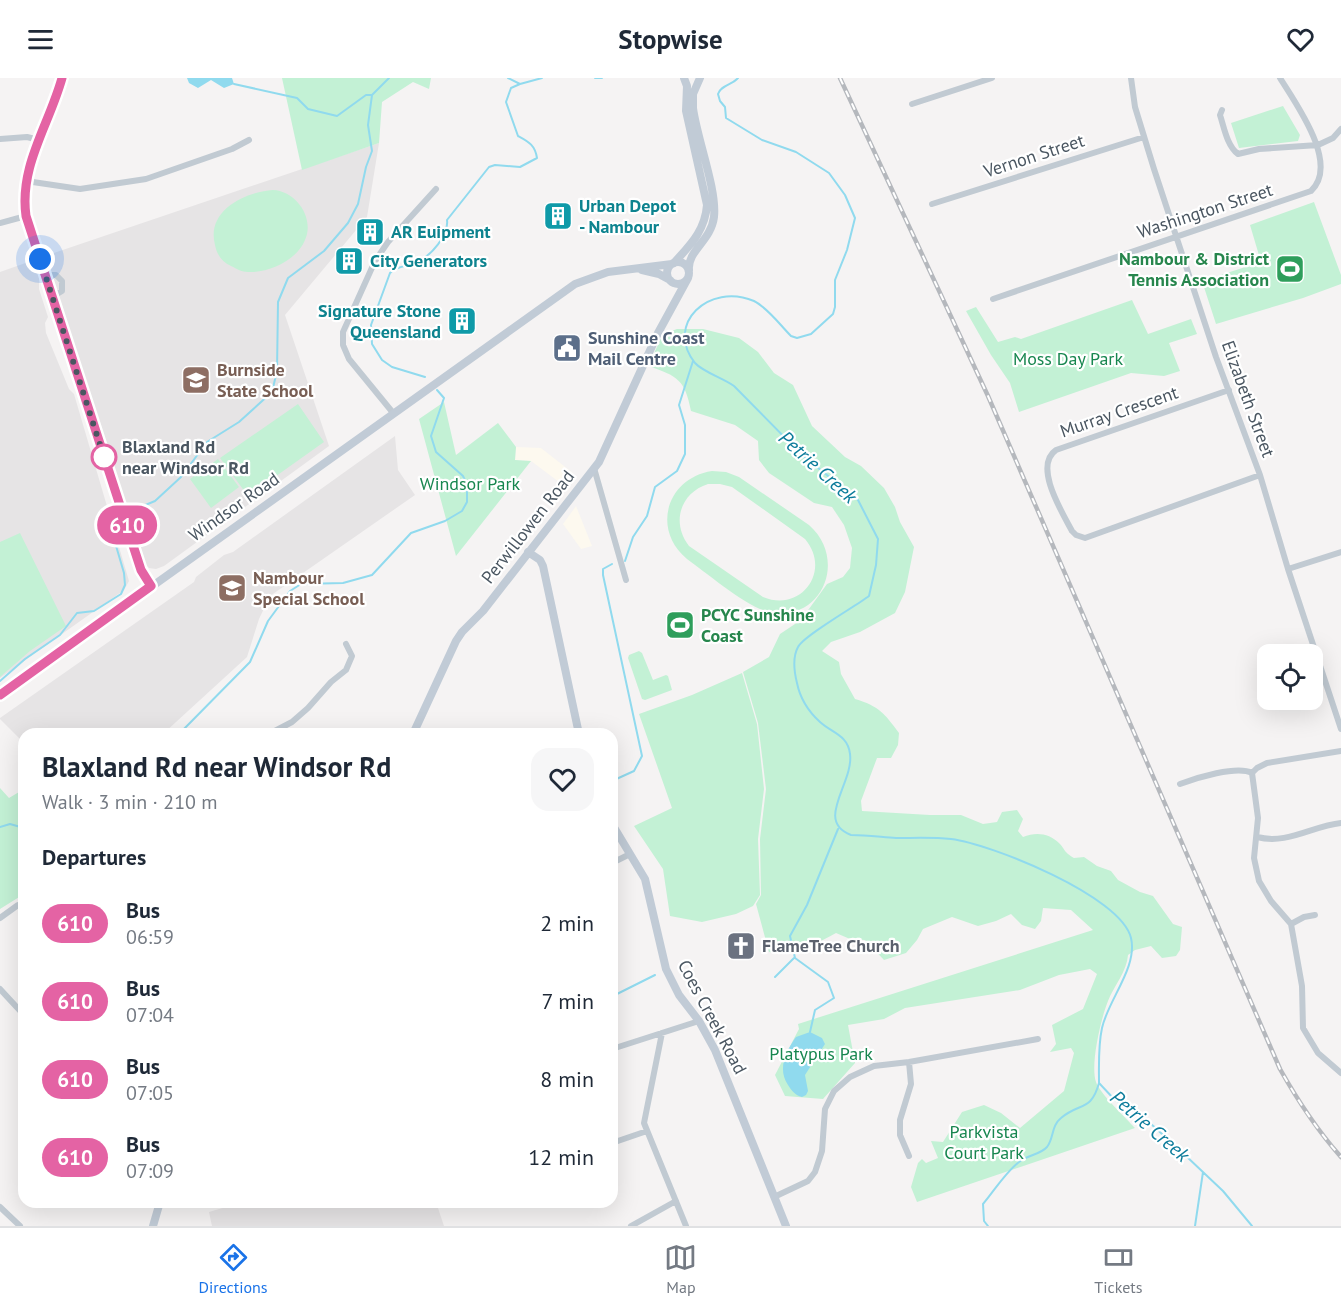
<!DOCTYPE html>
<meta charset="utf-8">
<style>
:root{--surface:#fff;--page:#f6f6f7;--text:#1f2937;--muted:#747a83;--line:#e0e1e3;--accent:#1a73e8}
body{margin:0;font-family:"PT Sans",sans-serif;background:var(--page);color:var(--text);height:100vh;display:flex;flex-direction:column;font-size:22px;white-space:nowrap}
*{box-sizing:border-box;margin:0}
p{font-size:20px;color:var(--muted)}
.icon{flex:none;width:33px;height:33px;fill:none;stroke:currentColor;stroke-width:2;stroke-linecap:round;stroke-linejoin:round}
.map{position:relative;flex:1;overflow:hidden}
.sheet{position:absolute;left:18px;top:650px;width:600px;height:480px;display:flex;flex-direction:column;background:var(--surface);border-radius:18px;box-shadow:0 6px 24px #0002}
.sheet>*{flex:none}
.badge{padding:0 12px;border-radius:20px;font-size:21px;line-height:39px}
.fabs{position:absolute;left:1257px;top:566px;display:grid;gap:12px}
.fabs a{display:grid;place-items:center;width:66px;height:66px;border-radius:12px;background:var(--surface);box-shadow:0 6px 24px #0002;font-size:30px}
.you{position:absolute;width:30px;height:30px;margin:-15px;border:4px solid #fff;border-radius:50%;background:#1a73e8;box-shadow:0 0 0 9px #1a73e833}
.map>.badge{position:absolute;translate:-50% -50%;box-shadow:0 0 0 3px #fff}
h2{padding:0 24px;font-size:22px;line-height:54px}
.round{display:grid;place-items:center;flex:none;width:63px;height:63px;border-radius:18px;background:var(--page)}
.overview{display:flex;align-items:center;justify-content:space-between;height:102px;padding:0 24px}
h1{font-size:28px;font-weight:700;line-height:45px}
ul{padding:0;list-style:none}
li{display:flex;align-items:center;gap:18px;height:78px;padding:0 24px}
li div{flex:1}
li b{display:block;font-size:22px}
li em{font-style:normal}
li .badge{min-width:66px;font-weight:700;text-align:center}
header{display:flex;justify-content:space-between;align-items:center;height:78px;padding:0 24px;background:var(--surface);font-size:27px;font-weight:700}
.tabs{display:flex;justify-content:space-around;align-items:center;height:84px;border-top:2px solid var(--line);background:var(--surface);font-size:16px;color:var(--muted)}
.tabs a{display:grid;justify-items:center;gap:3px}
.tabs .active{color:var(--accent)}
.map>svg:first-child{display:block}
.commercial{fill:#fdf9ef}
.education{fill:#e6e4e5}
.green{fill:#c3f1d5;fill-rule:evenodd}
.water{fill:#90daee}
.lines{fill:none;stroke-linecap:round;stroke-linejoin:round}
.stream{stroke:#90daee;stroke-width:2}
.street{stroke:#c1cad2;stroke-width:6}
.secondary{stroke:#c1cbd6;stroke-width:8}
.rail-casing{stroke:#b5b8bd;stroke-width:4.5}
.rail{stroke:#fff;stroke-width:2;stroke-dasharray:7;stroke-linecap:butt}
.line-casing{stroke:#fff;stroke-width:14}
.line{stroke:#e463a4;stroke-width:9}
.walk{stroke:#4a5661;stroke-width:6;stroke-dasharray:0 10.8}
.stop-dot{fill:#fff;stroke:#e463a4;stroke-width:3}
.labels{text-anchor:middle;stroke-width:4.5;stroke-linejoin:round;paint-order:stroke}
.street-label{font-size:18px;fill:#4a5661;stroke:#fff}
.culture-label{font-size:18px;font-weight:bold;fill:#0d838f;stroke:#fff;text-anchor:start}
.leisure-label{font-size:18px;font-weight:bold;fill:#27864d;stroke:#fff;text-anchor:end}
.service-label{font-size:18px;font-weight:bold;fill:#4e5e75;stroke:#fff;text-anchor:start}
.park-label{font-size:18px;fill:#17864f;stroke:#fff}
.education-label{font-size:18px;font-weight:bold;fill:#785e54;stroke:#fff;text-anchor:start}
.stop-label{font-size:18px;font-weight:bold;fill:#4a5661;stroke:#fff;text-anchor:start}
.worship-label{font-size:18px;font-weight:bold;fill:#5b616d;stroke:#fff;text-anchor:start}
.water-label{font-size:20px;font-style:italic;fill:#0c7c9b;stroke:#fff}
</style>
<header><svg class="icon" aria-label="menu" viewBox="0 0 24 24"><path d="M4 6h16M4 12h16M4 18h16"/></svg>Stopwise<svg class="icon" aria-label="heart" viewBox="0 0 24 24"><path d="M12 20l-8-8c-3-5 5-10 8-4 3-6 11-1 8 4z"/></svg></header>
<div class="map">
<svg width="1341" height="1148" viewBox="0 0 1341 1148">
<rect width="100%" height="100%" fill="#f5f3f3"/>
<path class="commercial" d="M516,369L541,370L573,395L563,407L531,383L515,382Z
M576,428L592,468L581,471L563,446Z"/>
<path class="education" d="M379,65L367,139L285,237L329,368L164,488L156,491L149,490L145,486L45,178Z
M34,182L39,198V211L48,239L45,245L46,255L69,311L74,316L129,503L124,512L0,600V194Z
M395,358L398,392L415,417L270,518L259,541L247,579L164,655L24,656V665L0,641V640L194,504L196,499L224,477L233,474Z
M243,1124H436L444,1148H212L209,1134Z"/>
<path class="green" d="M282,0H431L429,11L413,4L382,24L379,65L302,92Z
M1283,28L1300,57L1298,63L1239,70L1231,45Z
M273,112C296,113 315,140 305,162C297,182 269,195 248,194C242,194 237,191 231,188C222,184 217,177 215,167C206,133 244,114 273,112Z
M1314,124L1341,197V206L1303,220L1216,246L1202,203L1261,184L1250,147Z
M1132,222L1148,256L1191,241L1197,256L1169,265L1180,293L1164,298L1131,295L1019,334L1010,305L991,277L966,233L976,229L998,264L1015,259L1021,261Z
M677,251H703L739,260L758,274L774,295L793,307L812,348L845,379L861,388L884,410L895,429L900,444L914,469L905,514L895,535L860,554L831,564L822,573L839,584L841,596L855,621C879,628 885,636 899,655L898,667L891,680H877L861,723L862,733L930,737H961L983,746L997,744L1002,734L1017,732L1023,741L1018,753L1023,759C1036,754 1049,755 1060,766C1066,773 1064,774 1074,780L1084,779L1097,788L1111,793L1118,802L1140,814L1153,818L1173,846L1182,849L1180,872L1176,878L1162,880L1151,868L1135,872L1128,877C1127,893 1114,908 1108,923C1101,940 1090,987 1096,1004C1100,1016 1126,1040 1135,1050L917,1124L911,1109L918,1085L922,1081L926,1085L938,1080L931,1063L943,1064L962,1034L984,1027L1001,1035L1020,1050L1064,1013L1074,975L1071,970L1050,974L1056,966L1052,947L1083,931L1097,896L1090,891L1059,897L1020,912L905,930L884,941L848,947L855,985L823,1021L785,1018L775,997L799,951L798,946L1093,852L1071,832L1043,830L1041,843L1035,851L1022,847L1011,836L996,843L978,848L952,839L923,851L917,862L906,875L884,882L865,862L850,861L836,855C817,866 791,878 769,874L756,826L761,817L760,761L766,711L758,645L743,594L769,579L780,556L801,542L827,506L843,499L850,490L852,470L844,447L832,429L814,425L769,395L759,382L758,363L735,347L691,333C685,302 678,298 648,288L663,256Z
M444,324L456,377L498,345L516,369L515,382L531,383L456,478L419,341Z
M298,326L324,364L248,418L220,380Z
M218,381L239,409L211,430L190,401Z
M712,393L726,394L739,399L809,447C847,480 824,542 772,535C749,531 708,496 687,481C651,451 667,400 712,393ZM708,406H720L732,409L805,461C832,493 801,535 763,519L689,468C671,445 680,415 708,406Z
M20,455L66,548L30,573L0,599V464Z
M639,573L642,575L653,602L666,597L668,598L672,612L645,622L642,621L628,580L629,577Z
M742,595L757,646L764,711L758,761L760,817L753,828L736,836L702,844L670,838L663,791L634,748L672,730L639,636L692,617Z
M0,710L9,720L24,711V816L0,831Z"/>
<path class="water" d="M187,0H232L234,6L224,10L211,2L198,10L189,5Z
M810,954L822,960L825,966L805,997L808,1013L806,1017L802,1019C795,1017 792,1013 788,1007C777,991 786,973 796,959Z"/>
<g class="lines">
<path class="stream" d="M508,0L520,6L542,0
M595,0H602
M738,0C732,7 721,7 718,16L720,23L725,29L726,40L762,62L796,74L829,95L845,117L855,140L847,172L835,202V229L833,236L811,256L797,260L791,258C780,247 768,230 754,223C709,204 664,246 695,285C703,294 723,300 734,308L802,377L858,422L878,461L876,487L869,518C856,528 803,558 798,569C792,580 794,593 797,605C800,620 809,634 820,644C832,655 848,657 850,676C854,705 814,743 851,757C866,757 881,759 896,760C914,760 933,759 951,761C991,766 1121,818 1131,860C1138,889 1108,922 1102,950C1098,968 1099,987 1099,1005L1114,1021L1150,1045L1186,1078L1223,1113L1252,1148
M234,6L297,20L308,31L337,38L366,17H372
M425,299L392,289L382,282L372,266L371,247L390,195C398,187 407,189 417,184C431,178 449,157 447,142L489,89L495,87L520,89L537,80C535,67 529,64 518,58L506,24L511,10L520,6
M131,433L155,423L181,399L207,364L239,344L272,314L277,293L278,224L288,200L324,173L348,145L358,126L366,89L372,73L368,47L372,17L389,0
M625,483L633,459L647,438L655,409L677,393L685,376V347L679,327L693,283
M612,486L603,491V497L642,678L634,693L612,703
M0,603L25,581L60,557L77,535L94,533L121,516L125,507L124,495L109,444L113,441
M179,656L250,584L268,543L290,513L301,506L343,505L372,497L411,455L445,443L462,433L467,424V407L463,398L436,374L431,358L444,320L437,312
M0,749L10,746L24,750
M775,899L794,880
M612,915L617,916L655,897
M810,954L815,932L834,920L828,904L795,880L790,858L807,827L838,751
M988,1148L984,1143L983,1126C994,1113 1005,1095 1019,1084C1027,1077 1040,1077 1047,1069C1054,1060 1051,1048 1061,1040C1080,1024 1091,1034 1099,1005
M1195,1148L1203,1094"/>
<path class="street" d="M1131,0L1135,29L1154,91L1216,279L1260,397L1288,491L1341,651
M912,26L992,0
M1222,32L1220,37C1224,49 1227,68 1238,76L1259,71L1318,67L1333,60L1341,51
M0,61L27,59L39,62
M26,103L80,111L146,101L232,71L249,62
M932,126L1144,59
M0,145L26,138
M45,197H56L62,203V213L52,219
M993,221L1311,113C1340,86 1296,26 1280,0
M1229,312L1056,372C1033,388 1062,434 1072,453L1076,457L1085,460L1260,397
M394,336L349,281L343,267V254L375,183L388,164L436,111
M594,390L626,502
M1288,491L1341,474
M269,656L292,644L308,630L331,604L346,592L352,578L346,566
M1252,695L1258,740L1254,780L1259,803L1271,823L1291,846L1302,908L1303,950L1318,975L1341,995
M1180,706C1196,700 1237,687 1252,695L1257,690L1267,685L1341,673
M1257,759C1287,767 1312,748 1341,745
M612,785L630,776
M0,840L18,827L24,825
M1291,846L1304,839L1315,837
M0,911L24,937
M662,955L644,1045L686,1148
M612,971L699,943
M909,984L911,1006L900,1042V1057L909,1078
M612,1065L647,1053
M774,1119L808,1103L815,1094L822,1073L825,1031L834,1013L850,999L874,988L909,984L1038,961
M192,1124H209
M0,1129L20,1148
M631,1148L676,1123"/>
<path class="secondary" d="M62,0C49,47 19,88 26,138L141,492L151,508
M667 195a11 11 0 1 1 22 0a11 11 0 1 1-22 0Z
M674,185C690,167 705,153 707,127L686,33L687,8L684,0
M642,192L659,196L670,202
M689,192C687,173 711,163 714,139C717,111 697,61 693,30V16L700,0
M528,474L540,482L543,488L579,656
M0,617L575,206L608,194L672,186
M413,656L456,563L462,554L483,533L599,384L658,255L688,200
M612,746L645,801L666,891L679,917L699,943L715,972L786,1148
M153,1148L160,1124"/>
<g class="rail-casing">
<path id="rail" d="M840,0L988,318L1280,991C1298,1023 1317,1052 1341,1079"/>
</g>
<use href="#rail" class="rail"/>
</g>
<g class="lines">
<g class="line-casing">
<path id="line" d="M0,617L151,508L141,492L26,138C19,88 49,47 62,0"/>
</g>
<use href="#line" class="line"/>
<path class="walk" d="M40,181L104,379"/>
</g>
<defs>
<g id="building-square" transform="scale(1.5)"><rect x="-9" y="-9" width="18" height="18" rx="4" fill="#0f9aa8" stroke="#fff"/><path d="M-4-6H4V6H1V3H-1V6H-4ZM-2.5-4.3h1.7v1.8h-1.7ZM.8-4.3h1.7v1.8H.8ZM-2.5-1h1.7V.8h-1.7ZM.8-1h1.7V.8H.8Z" fill="#fff"/></g>
<g id="stadium-square" transform="scale(1.5)"><rect x="-9" y="-9" width="18" height="18" rx="4" fill="#2e9e5b" stroke="#fff"/><path d="M0-5a6.5 5 0 1 0 0 10a6.5 5 0 1 0 0-10ZM-3.5-1.8h7v3.6h-7Z" fill="#fff"/></g>
<g id="civic-square" transform="scale(1.5)"><rect x="-9" y="-9" width="18" height="18" rx="4" fill="#5c6f8a" stroke="#fff"/><path d="M-.6-6.5H3V-4.5H.6V-3L4-1V1h2V6H-6V1h2V-1L-.6-3ZM-1.2 2.5V6h2.4V2.5Z" fill="#fff"/></g>
<g id="school-square" transform="scale(1.5)"><rect x="-9" y="-9" width="18" height="18" rx="4" fill="#8d6e63" stroke="#fff"/><path d="M0-5L7-2L0 1L-7-2ZM-4 1L0 2.5L4 1V4Q0 6-4 4Z" fill="#fff"/></g>
<g id="church-square" transform="scale(1.5)"><rect x="-9" y="-9" width="18" height="18" rx="4" fill="#6b7280" stroke="#fff"/><path d="M-1.2-6h2.4v3.5h3.3v2.4h-3.3V6h-2.4V-.1h-3.3v-2.4h3.3Z" fill="#fff"/></g>
</defs>
<g fill-rule="evenodd">
<use href="#building-square" x="558" y="138"/>
<use href="#building-square" x="370" y="154"/>
<use href="#building-square" x="349" y="183"/>
<use href="#stadium-square" x="1290" y="191"/>
<use href="#building-square" x="462" y="243"/>
<use href="#civic-square" x="567" y="270"/>
<use href="#school-square" x="196" y="302"/>
<use href="#school-square" x="232" y="510"/>
<use href="#stadium-square" x="680" y="547"/>
<use href="#church-square" x="741" y="868"/>
</g>
<circle class="stop-dot" cx="104" cy="379" r="12"/>
<g class="labels">
<g class="street-label">
<text transform="translate(1034 78) rotate(-18)" y="6">Vernon Street</text>
<text transform="translate(1205 133) rotate(-18)" y="6">Washington Street</text>
<text transform="translate(1248 321) rotate(70)" y="6">Elizabeth Street</text>
<text transform="translate(1119 334) rotate(-19)" y="6">Murray Crescent</text>
<text transform="translate(234 429) rotate(-35)" y="6">Windsor Road</text>
<text transform="translate(528 449) rotate(-52)" y="6">Perwillowen Road</text>
<text transform="translate(712 939) rotate(62)" y="6">Coes Creek Road</text>
</g>
<g class="culture-label">
<text x="579" y="134">Urban Depot<tspan x="579" dy="21">- Nambour</tspan></text>
<text x="391" y="160">AR Euipment</text>
<text x="370" y="189">City Generators</text>
<text x="441" y="239" text-anchor="end">Signature Stone<tspan x="441" dy="21">Queensland</tspan></text>
</g>
<g class="leisure-label">
<text x="1269" y="187">Nambour &amp; District<tspan x="1269" dy="21">Tennis Association</tspan></text>
<text x="701" y="543" text-anchor="start">PCYC Sunshine<tspan x="701" dy="21">Coast</tspan></text>
</g>
<g class="service-label">
<text x="588" y="266">Sunshine Coast<tspan x="588" dy="21">Mail Centre</tspan></text>
</g>
<g class="park-label">
<text x="1068" y="287">Moss Day Park</text>
<text x="470" y="412">Windsor Park</text>
<text x="821" y="982">Platypus Park</text>
<text x="984" y="1060">Parkvista<tspan x="984" dy="21">Court Park</tspan></text>
</g>
<g class="education-label">
<text x="217" y="298">Burnside<tspan x="217" dy="21">State School</tspan></text>
<text x="253" y="506">Nambour<tspan x="253" dy="21">Special School</tspan></text>
</g>
<g class="stop-label">
<text x="122" y="375">Blaxland Rd<tspan x="122" dy="21">near Windsor Rd</tspan></text>
</g>
<g class="worship-label">
<text x="762" y="874">FlameTree Church</text>
</g>
<g class="water-label">
<text transform="translate(818 389) rotate(42)" y="7">Petrie Creek</text>
<text transform="translate(1150 1048) rotate(41)" y="7">Petrie Creek</text>
</g>
</g>
</svg>
<div class="fabs">
<a><svg class="icon" aria-label="locate" viewBox="0 0 24 24"><circle cx="12" cy="12" r="6"/><path d="M12 2v4M12 18v4M2 12h4M18 12h4"/></svg></a>
</div>
<div class="you" style="left:40px;top:181px"></div>
<b class="badge" style="left:127px;top:447px;background:#e463a4;color:#fff">610</b>
<section class="sheet">
<div class="overview"><div><h1>Blaxland Rd near Windsor Rd</h1><p>Walk · 3 min · 210 m</p></div><a class="round"><svg class="icon" aria-label="heart" viewBox="0 0 24 24"><path d="M12 20l-8-8c-3-5 5-10 8-4 3-6 11-1 8 4z"/></svg></a></div>
<h2>Departures</h2>
<ul>
<li><span class="badge" style="background:#e463a4;color:#fff">610</span><div><b>Bus</b><p>06:59</p></div><em>2 min</em></li>
<li><span class="badge" style="background:#e463a4;color:#fff">610</span><div><b>Bus</b><p>07:04</p></div><em>7 min</em></li>
<li><span class="badge" style="background:#e463a4;color:#fff">610</span><div><b>Bus</b><p>07:05</p></div><em>8 min</em></li>
<li><span class="badge" style="background:#e463a4;color:#fff">610</span><div><b>Bus</b><p>07:09</p></div><em>12 min</em></li>
</ul>
</section>
</div>
<nav class="tabs">
<a class="active"><svg class="icon" aria-label="directions" viewBox="0 0 24 24"><path d="M12 3l9 9-9 9-9-9zM9 14v-3h6M13 9l2 2-2 2"/></svg>Directions</a>
<a><svg class="icon" aria-label="map" viewBox="0 0 24 24"><path d="M3 6l6-2 6 2 6-2v14l-6 2-6-2-6 2zM9 4v14M15 6v14"/></svg>Map</a>
<a><svg class="icon" aria-label="tickets" viewBox="0 0 24 24"><path d="M3 7h18v10H3zM15 7v10"/></svg>Tickets</a>
</nav>
